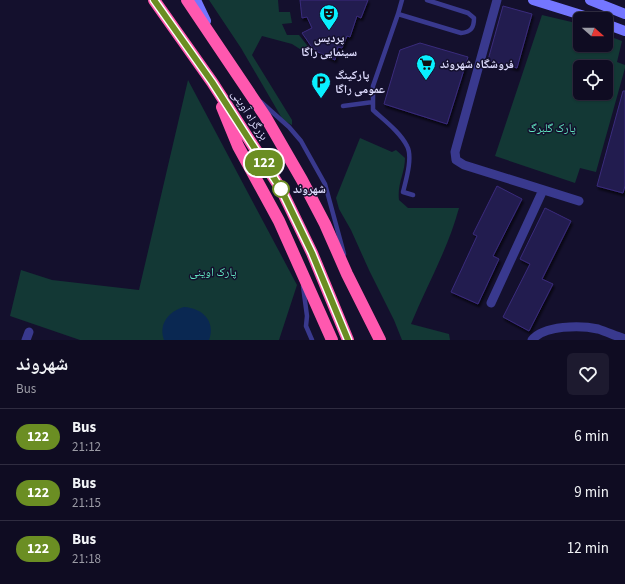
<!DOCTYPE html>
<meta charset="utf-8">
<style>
:root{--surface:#0f0c22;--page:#1d1a2f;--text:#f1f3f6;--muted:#9b9ba5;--line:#2f2c40}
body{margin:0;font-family:"Source Sans 3","Noto Naskh Arabic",sans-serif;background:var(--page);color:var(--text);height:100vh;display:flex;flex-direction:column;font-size:15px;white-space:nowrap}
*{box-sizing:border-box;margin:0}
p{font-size:13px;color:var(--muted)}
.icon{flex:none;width:22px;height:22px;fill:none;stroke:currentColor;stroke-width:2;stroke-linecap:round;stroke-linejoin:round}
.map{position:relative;height:340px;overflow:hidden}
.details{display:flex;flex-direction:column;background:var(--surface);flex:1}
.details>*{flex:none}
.badge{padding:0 8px;border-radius:13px;font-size:14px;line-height:26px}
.needle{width:26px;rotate:111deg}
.buttons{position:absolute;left:573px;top:12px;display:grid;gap:8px}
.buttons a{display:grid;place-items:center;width:40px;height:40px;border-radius:6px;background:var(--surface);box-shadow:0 1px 3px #0004,0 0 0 1px var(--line);font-size:20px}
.map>.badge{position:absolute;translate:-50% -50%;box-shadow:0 0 0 2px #fff}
.round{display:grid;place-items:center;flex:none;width:42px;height:42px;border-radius:6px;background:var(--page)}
.head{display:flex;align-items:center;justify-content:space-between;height:68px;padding:0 16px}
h1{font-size:19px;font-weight:800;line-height:30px}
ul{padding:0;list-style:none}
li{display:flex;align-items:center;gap:12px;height:56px;padding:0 16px;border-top:1px solid var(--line)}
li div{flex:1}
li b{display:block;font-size:15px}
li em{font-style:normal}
li .badge{min-width:44px;font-weight:700;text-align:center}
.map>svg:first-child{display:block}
.green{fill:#133835;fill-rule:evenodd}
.water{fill:#0a2852}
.building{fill:#241b4f;stroke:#392c7c;filter:url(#shadow)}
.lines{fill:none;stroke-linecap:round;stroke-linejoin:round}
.lane{stroke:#39398e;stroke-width:4.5}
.street{stroke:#39398e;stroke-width:9}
.secondary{stroke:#7476ff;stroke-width:10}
.highway{stroke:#ff58af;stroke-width:12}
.line-casing{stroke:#fff;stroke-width:9}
.line{stroke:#6b8e23;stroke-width:6}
.stop-dot{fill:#fff;stroke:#6b8e23;stroke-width:2}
.labels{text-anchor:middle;stroke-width:3;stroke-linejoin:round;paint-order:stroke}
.poi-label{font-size:12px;font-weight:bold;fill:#dfddff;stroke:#14102d;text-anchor:start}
.street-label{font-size:12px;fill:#dfddff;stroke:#14102d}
.park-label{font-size:12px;fill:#61e7c0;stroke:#14102d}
.stop-label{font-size:12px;font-weight:bold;fill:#dfddff;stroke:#14102d;text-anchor:start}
</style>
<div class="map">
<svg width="625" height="340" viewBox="0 0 625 340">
<defs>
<filter id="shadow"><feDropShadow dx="1.5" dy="3" stdDeviation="1" flood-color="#0009"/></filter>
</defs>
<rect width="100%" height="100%" fill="#14102d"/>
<path class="green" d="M209,0H278L279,12H290L292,23L282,24L287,35H299L310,49L317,56L303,51L292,44L262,36L252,55L292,120V125L283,120L241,48Z
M542,15L580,24V45H606V35L622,41L617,62L625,65V68L596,172L580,168L575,183L495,156ZM580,67H606V93H580Z
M188,80L297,285L279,340H80L10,316L21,270L52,280L139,290Z
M360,138L392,152L396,150L405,158C405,173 397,184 399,200L408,208H459C448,249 427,285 411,324L449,334L450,340H402L394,320L369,270L351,230L339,209L336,198Z"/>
<path class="water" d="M184,307C202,308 216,321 209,340H164C158,324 169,311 184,307Z"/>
<path class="building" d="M300,0H368L361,18L357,16L350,37L347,36L342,48L338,47L335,60L318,52L311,46L302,33L312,28L307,17L302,18Z
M503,6L532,14L517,68L488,60Z
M420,43L468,57L447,124L384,104L400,50Z
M623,91H625V186L623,193L597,186Z
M497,186L522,199L493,256L499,259L478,304L451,292L477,236L473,234Z
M545,208L571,221L542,279L553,284L529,331L503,317L530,264L520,259Z"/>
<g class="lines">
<path class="lane" d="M402,0L398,14L373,86V110C385,121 400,132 407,146C413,157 406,180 403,192L413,195
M398,14L461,33C471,32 474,28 474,18L468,13L427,0
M261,102L289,127L301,141L325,184L344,254
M343,106L373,102
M303,286L307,316L306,326L312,340"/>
<path class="street" d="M497,0L455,152L456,160L464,165L579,201
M491,303L543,190
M26,340L29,332
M532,340C544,325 581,325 598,329C607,332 616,336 625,339"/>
<path class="secondary" d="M196,0L206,21
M533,0L594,19
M590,0L625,14
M606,24L625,31"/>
<path class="highway" d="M154,0L212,82L281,189L312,253L348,340
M187,0L265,116L302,180L325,224L347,274L380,340
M222,107L238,146L279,221L332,340"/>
</g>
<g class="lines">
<g class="line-casing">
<path id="line" d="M154,0L212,82L281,189L312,253L348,340"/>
</g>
<use href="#line" class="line"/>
</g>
<defs>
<g id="theatre-pin" transform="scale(1)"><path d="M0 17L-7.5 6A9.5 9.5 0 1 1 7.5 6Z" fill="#09f0ff" stroke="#14102d"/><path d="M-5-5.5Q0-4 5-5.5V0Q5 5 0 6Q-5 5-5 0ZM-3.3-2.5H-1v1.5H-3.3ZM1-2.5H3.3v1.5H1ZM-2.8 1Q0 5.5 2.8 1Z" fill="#111"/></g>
<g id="supermarket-pin" transform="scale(1)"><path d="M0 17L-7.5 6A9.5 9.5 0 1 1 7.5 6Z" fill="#09f0ff" stroke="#14102d"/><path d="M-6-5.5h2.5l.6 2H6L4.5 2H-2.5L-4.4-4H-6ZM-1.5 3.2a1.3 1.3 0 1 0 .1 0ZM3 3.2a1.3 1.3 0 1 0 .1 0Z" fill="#111"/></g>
<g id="parking-pin" transform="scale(1)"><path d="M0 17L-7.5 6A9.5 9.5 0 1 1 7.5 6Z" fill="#09f0ff" stroke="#14102d"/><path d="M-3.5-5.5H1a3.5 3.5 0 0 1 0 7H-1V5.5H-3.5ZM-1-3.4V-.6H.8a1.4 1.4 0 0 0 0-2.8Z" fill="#111"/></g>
</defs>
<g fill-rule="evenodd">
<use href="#theatre-pin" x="329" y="14"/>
<use href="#supermarket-pin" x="426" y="64"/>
<use href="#parking-pin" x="321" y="82"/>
</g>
<circle class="stop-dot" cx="281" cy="189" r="8"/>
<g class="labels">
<g class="poi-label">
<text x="329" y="42" text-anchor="middle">پردیس<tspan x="329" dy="14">سینمایی راگا</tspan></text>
<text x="440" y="68">فروشگاه شهروند</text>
<text x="335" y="79">پارکینگ<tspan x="335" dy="14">عمومی راگا</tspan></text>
</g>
<g class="street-label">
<text transform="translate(250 115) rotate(57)" y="4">بزرگراه آوینی</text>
</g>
<g class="park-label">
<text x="552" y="132">پارک گلبرگ</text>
<text x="213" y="276">پارک اوینی</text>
</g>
<g class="stop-label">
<text x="293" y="193">شهروند</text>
</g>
</g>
</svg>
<div class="buttons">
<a><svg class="needle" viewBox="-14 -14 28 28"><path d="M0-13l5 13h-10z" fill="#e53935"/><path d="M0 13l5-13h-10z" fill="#9b9ba5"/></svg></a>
<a><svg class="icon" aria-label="locate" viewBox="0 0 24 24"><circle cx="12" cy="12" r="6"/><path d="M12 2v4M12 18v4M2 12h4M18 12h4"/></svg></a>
</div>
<b class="badge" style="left:264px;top:163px;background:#6b8e23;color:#fff">122</b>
</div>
<section class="details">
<div class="head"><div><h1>شهروند</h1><p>Bus</p></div><a class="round"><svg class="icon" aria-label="heart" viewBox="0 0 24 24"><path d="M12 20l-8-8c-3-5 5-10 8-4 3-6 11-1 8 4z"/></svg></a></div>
<ul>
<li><span class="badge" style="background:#6b8e23;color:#fff">122</span><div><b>Bus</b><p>21:12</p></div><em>6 min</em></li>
<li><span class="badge" style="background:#6b8e23;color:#fff">122</span><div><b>Bus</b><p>21:15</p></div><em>9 min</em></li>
<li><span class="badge" style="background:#6b8e23;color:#fff">122</span><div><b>Bus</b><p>21:18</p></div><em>12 min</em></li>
</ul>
</section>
